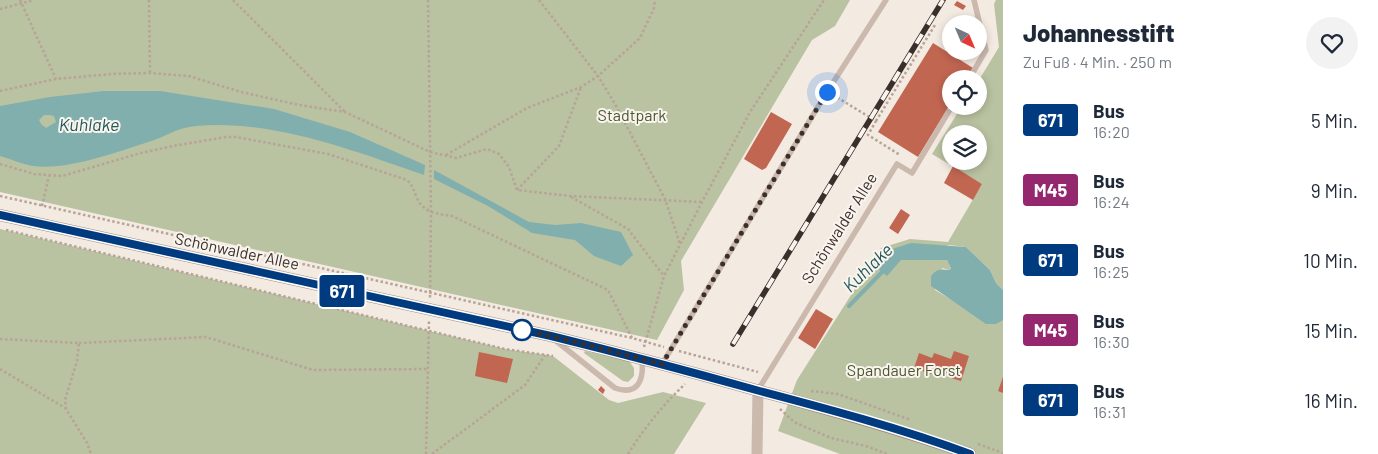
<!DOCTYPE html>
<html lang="de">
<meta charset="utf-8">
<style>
:root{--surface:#fff;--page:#f2f2f3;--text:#1f2937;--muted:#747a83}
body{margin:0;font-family:Barlow,sans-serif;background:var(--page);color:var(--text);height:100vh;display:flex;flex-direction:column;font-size:19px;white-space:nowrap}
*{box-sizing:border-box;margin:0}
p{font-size:16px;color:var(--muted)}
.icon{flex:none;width:28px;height:28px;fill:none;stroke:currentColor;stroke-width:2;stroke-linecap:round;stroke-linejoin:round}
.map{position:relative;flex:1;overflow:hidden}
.panel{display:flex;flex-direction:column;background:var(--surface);width:375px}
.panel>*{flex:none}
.badge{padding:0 10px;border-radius:4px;font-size:18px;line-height:32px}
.needle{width:32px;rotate:136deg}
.buttons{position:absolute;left:942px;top:15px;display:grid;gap:10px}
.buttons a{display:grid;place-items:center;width:45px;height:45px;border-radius:50%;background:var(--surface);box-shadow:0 2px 8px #0003;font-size:25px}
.you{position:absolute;width:25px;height:25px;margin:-12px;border:4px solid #fff;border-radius:50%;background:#1a73e8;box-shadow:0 0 0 8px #1a73e833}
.map>.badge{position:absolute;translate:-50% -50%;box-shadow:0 0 0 2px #fff}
.round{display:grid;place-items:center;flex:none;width:52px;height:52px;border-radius:26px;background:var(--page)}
.overview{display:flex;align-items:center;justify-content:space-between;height:85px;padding:0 20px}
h1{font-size:24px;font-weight:800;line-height:38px}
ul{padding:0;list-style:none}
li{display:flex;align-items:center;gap:15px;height:70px;padding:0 20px}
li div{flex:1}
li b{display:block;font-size:19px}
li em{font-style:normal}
li .badge{min-width:55px;font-weight:700;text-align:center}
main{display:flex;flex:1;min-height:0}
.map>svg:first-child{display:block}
.green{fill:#b9c2a1;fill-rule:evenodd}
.water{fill:#81afae;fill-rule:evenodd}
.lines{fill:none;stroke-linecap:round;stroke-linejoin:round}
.stream{stroke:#81afae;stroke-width:4}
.building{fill:#c16651}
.path{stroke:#b7a397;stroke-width:2.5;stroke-dasharray:2.5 2.5;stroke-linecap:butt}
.lane{stroke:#cbb9ad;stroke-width:5.5}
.street{stroke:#cbb9ad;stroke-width:11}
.secondary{stroke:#9f887e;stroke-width:12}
.rail-casing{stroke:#3a2f2b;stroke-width:5.5}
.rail{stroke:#faf4ee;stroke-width:4;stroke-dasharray:11;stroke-linecap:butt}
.line-casing{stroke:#fff;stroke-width:11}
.line{stroke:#003b80;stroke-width:8}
.walk{stroke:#3a2f2b;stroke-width:5;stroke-dasharray:0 9}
.stop-dot{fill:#fff;stroke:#003b80;stroke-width:2.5}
.labels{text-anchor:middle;stroke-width:4;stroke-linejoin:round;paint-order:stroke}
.park-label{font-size:16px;fill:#4b5730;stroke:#faf4ee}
.street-label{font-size:16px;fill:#3a2f2b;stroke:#faf4ee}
.water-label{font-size:18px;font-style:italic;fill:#22595a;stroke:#faf4ee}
</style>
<main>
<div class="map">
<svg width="1003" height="454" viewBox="0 0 1003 454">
<rect width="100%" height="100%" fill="#f3eae1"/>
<path class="green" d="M0,0H850L835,26L812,40L681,261L684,290L657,340L0,192Z
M996,0H1003V290L996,283L990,270L966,247L949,245L901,260H947L951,267L949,270L942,268L935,290L960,305L1003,320V454H840L778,431L797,380L881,248L910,239L948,242L982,184L932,154L962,106H979V80L999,47L994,4ZM951,134H979V161H951Z
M0,229L505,349L553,356L609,400L618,403L663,392L706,403L674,454H0Z
M585,351L629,361L634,368V376L628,382L623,381L584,353Z"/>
<path class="water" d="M104,91H160L274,109L350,132L425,165L424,175C354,151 272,119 196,126C177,128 171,134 154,140C121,151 66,171 33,166C21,164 11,159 0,156V106L50,97ZM44,115H49L54,116L56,122L46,128L41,124L39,120Z
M434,170L529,222L555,225L581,223L621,232L633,255L621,266L594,256L575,240L532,233L488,206L434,179Z
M911,243L966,247L990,270L996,283L1003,290V320L996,324H986L931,286V276C937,269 940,269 949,270L951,268L947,260H901L887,276L878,269L889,250Z"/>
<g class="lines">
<path class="stream" d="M849,306L884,270"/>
</g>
<path class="building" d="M957,1L966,6L963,10L954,5Z
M933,43L973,68L966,79H951V103L918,157L878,132Z
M771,112L792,124L766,168L762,170L744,159Z
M953,166L982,184L973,200L944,183Z
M901,209L910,215L898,234L889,228Z
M816,309L833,319L815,349L798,338Z
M954,351L969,356L961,381L948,377L949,375L933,369L931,374L914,368L919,353L932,358L934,353L951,359Z
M479,352L513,359L507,383L475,376Z
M1003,377V393L998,391Z
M601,386L605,390L603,394L598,390Z"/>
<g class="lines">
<path class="path" d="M20,0L56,79
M149,0L150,73
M233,0L345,112
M428,0L431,212L430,298
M539,0L598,76L615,104L665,199L680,244
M0,9L34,0
M0,91L56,79L111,74L150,73L189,76L241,92L299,105L345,112L430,152L456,158L487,149L499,154L509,167L517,190L570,196L702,202
M833,95L876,121L868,135L900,155
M876,121L935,25
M446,155L527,108L581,87L598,76L640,38L654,8L655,0
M0,164L34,174L62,176L141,153L173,146L226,137H236L328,154L407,180C413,186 414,191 417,198C423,213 439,214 452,216L608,290L632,338
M517,190L559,146L581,87
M0,196L632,338L664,347
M571,197L628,229L664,276
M42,206L49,176
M6,230L505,349L553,356
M0,339L79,343L77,361L65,400L66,409L87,443L91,454
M79,343L206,337L313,370L428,369
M644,347L664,276L702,202L750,112L824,0
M679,351L758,372
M0,369L65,408
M811,391L838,394L911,420
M780,409L794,422L831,438L866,446L887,454
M978,444L1003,453
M426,454L429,321
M432,454L525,385L545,355
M628,454C644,428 663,405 685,384"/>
<path class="lane" d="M969,79L986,50L974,0
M555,340L615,388C638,396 644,380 642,360
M662,364L827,92L886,0
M758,390L897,164L912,173L952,106"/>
<path class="street" d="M757,454L758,390"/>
<path class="secondary" d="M0,215L551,336C620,353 688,371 756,390C828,409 900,429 970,454"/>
<g class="rail-casing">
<path id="rail" d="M733,344L943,0"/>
</g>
<use href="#rail" class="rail"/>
</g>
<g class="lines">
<g class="line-casing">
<path id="line" d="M0,215L551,336C620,353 688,371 756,390C828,409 900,428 970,454"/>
</g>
<use href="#line" class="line"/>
<path class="walk" d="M522,330L551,336L662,364L827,92"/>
</g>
<circle class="stop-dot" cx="522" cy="330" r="10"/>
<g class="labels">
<g class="park-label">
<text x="632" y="121">Stadtpark</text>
<text x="904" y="376">Spandauer Forst</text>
</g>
<g class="street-label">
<text transform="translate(839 228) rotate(-58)" y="6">Schönwalder Allee</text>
<text transform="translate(237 251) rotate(12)" y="6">Schönwalder Allee</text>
</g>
<g class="water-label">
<text x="89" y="131">Kuhlake</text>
<text transform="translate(868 268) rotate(-44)" y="6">Kuhlake</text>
</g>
</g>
</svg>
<div class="buttons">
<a><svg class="needle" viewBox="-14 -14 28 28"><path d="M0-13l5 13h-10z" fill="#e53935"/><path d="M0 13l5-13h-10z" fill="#747a83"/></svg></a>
<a><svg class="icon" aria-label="locate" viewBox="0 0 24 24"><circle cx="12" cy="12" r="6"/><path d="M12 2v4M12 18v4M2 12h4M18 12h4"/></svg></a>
<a><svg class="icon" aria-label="layers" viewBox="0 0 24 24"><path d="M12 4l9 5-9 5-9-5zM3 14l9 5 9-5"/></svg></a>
</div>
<div class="you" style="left:827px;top:92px"></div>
<b class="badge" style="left:342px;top:291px;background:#003b80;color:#fff">671</b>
</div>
<section class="panel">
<div class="overview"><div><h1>Johannesstift</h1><p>Zu Fuß · 4 Min. · 250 m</p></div><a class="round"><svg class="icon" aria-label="heart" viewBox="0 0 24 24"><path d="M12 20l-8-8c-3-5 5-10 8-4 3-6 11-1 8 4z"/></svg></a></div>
<ul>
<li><span class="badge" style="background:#003b80;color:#fff">671</span><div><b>Bus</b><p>16:20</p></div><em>5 Min.</em></li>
<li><span class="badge" style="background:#95276e;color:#fff">M45</span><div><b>Bus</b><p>16:24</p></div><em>9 Min.</em></li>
<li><span class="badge" style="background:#003b80;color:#fff">671</span><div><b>Bus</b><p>16:25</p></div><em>10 Min.</em></li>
<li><span class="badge" style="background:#95276e;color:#fff">M45</span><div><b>Bus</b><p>16:30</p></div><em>15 Min.</em></li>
<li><span class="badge" style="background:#003b80;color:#fff">671</span><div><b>Bus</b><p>16:31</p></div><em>16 Min.</em></li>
</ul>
</section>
</main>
